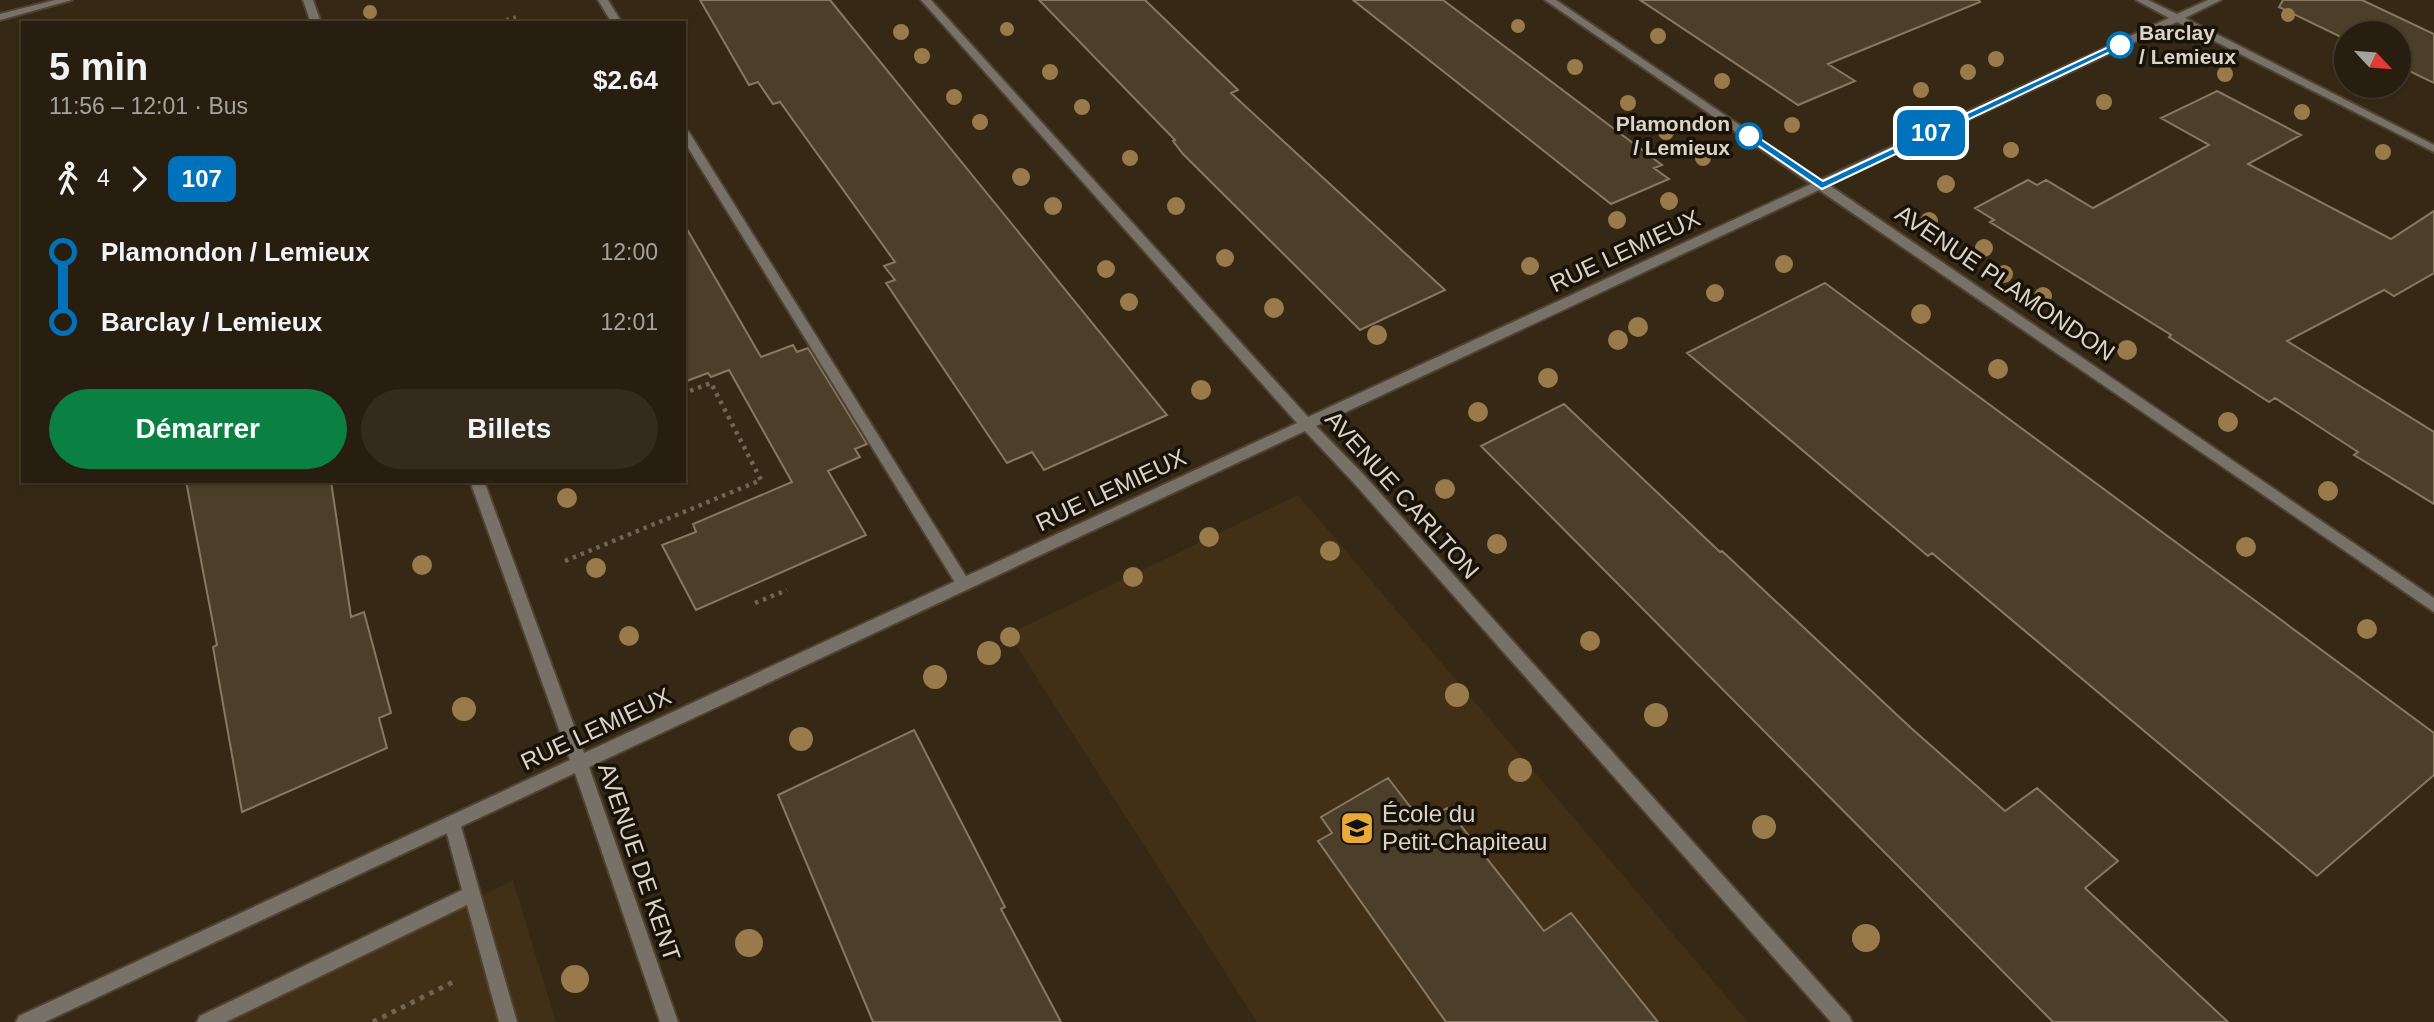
<!DOCTYPE html>
<html lang="fr">
<meta charset="utf-8">
<style>
:root{--surface:#281e0f;--page:#342b1d;--text:#f1f3f6;--muted:#a5a29e;--line:#443c2f;--accent:#0b8043}
body{margin:0;font-family:Arial,sans-serif;background:var(--page);color:var(--text);height:100vh;display:flex;flex-direction:column;font-size:26px;white-space:nowrap}
*{box-sizing:border-box;margin:0}
p{font-size:23px;color:var(--muted)}
.icon{flex:none;width:38px;height:38px;fill:none;stroke:currentColor;stroke-width:2;stroke-linecap:round;stroke-linejoin:round}
.map{position:relative;flex:1;overflow:hidden}
.side{position:absolute;left:21px;top:21px;width:665px;height:462px;display:flex;flex-direction:column;background:var(--surface);border-radius:0px;box-shadow:0 2px 5px #0004,0 0 0 2px var(--line)}
.side>*{flex:none}
.badge{padding:0 14px;border-radius:10px;font-size:24px;line-height:46px}
.needle{width:46px;rotate:116deg}
.fabs{position:absolute;left:2334px;top:21px;display:grid;gap:14px}
.fabs a{display:grid;place-items:center;width:77px;height:77px;border-radius:50%;background:var(--surface);box-shadow:0 2px 5px #0004,0 0 0 2px var(--line);font-size:35px}
.map>.badge{position:absolute;translate:-50% -50%;box-shadow:0 0 0 4px #fff}
.legs{display:flex;align-items:center;gap:10px;height:77px;padding:0 28px;font-size:23px}
.legs p{margin-inline-start:auto}
.summary{display:flex;align-items:center;justify-content:space-between;height:119px;padding:0 28px}
h1{font-size:38px;font-weight:700;line-height:52px}
.button{display:flex;gap:14px;margin-top:auto;padding:14px 28px}
.button a{flex:1;height:80px;border-radius:42px;background:var(--accent);color:#fff;font-size:28px;font-weight:700;line-height:80px;text-align:center}
.button a+a{background:var(--page);color:var(--text)}
ul{padding:0 28px;list-style:none}
li{display:flex;align-items:center;gap:24px;height:70px;font-size:26px}
li i{display:grid;place-items:center;width:10px;height:100%;margin:0 9px;background:currentColor}
li i::after{content:'';width:18px;height:18px;margin:-9px;border:5px solid;border-radius:50%;background:var(--surface)}
li p{margin-inline-start:auto}
li:first-child i{background:linear-gradient(#0000 50%,currentColor 0)}
li:last-child i{background:linear-gradient(currentColor 50%,#0000 0)}
.map>svg:first-child{display:block}
.built{fill:#413015}
.building{fill:#4c3f2a;stroke:#877861;stroke-width:2}
.lines{fill:none;stroke-linecap:round;stroke-linejoin:round}
.service-casing{stroke:#504331;stroke-width:4}
.minor-casing{stroke:#504331;stroke-width:4}
.path-far2{stroke:#706554;stroke-width:3.5;stroke-dasharray:2.5 4.5;stroke-linecap:butt}
.path-far1{stroke:#706554;stroke-width:4.5;stroke-dasharray:3.5 5;stroke-linecap:butt}
.path{stroke:#706554;stroke-width:5;stroke-dasharray:4.5 6;stroke-linecap:butt}
.service{fill:#787168;fill-rule:evenodd}
.minor{fill:#787168;fill-rule:evenodd}
.tree{fill:#997a4a}
.line-1{fill:#0072bc;stroke:#fff;stroke-width:2}
.stop-1-dot{fill:#fff;stroke:#0072bc;stroke-width:3.5}
.labels{text-anchor:middle;stroke-width:7;stroke-linejoin:round;paint-order:stroke}
.far-stop-label{font-size:21px;font-weight:bold;fill:#dcd3c7;stroke:#181209;text-anchor:start}
.street-label{font-size:24px;fill:#dcd3c7;stroke:#181209}
.poi-label{font-size:24px;fill:#dcd3c7;stroke:#181209;text-anchor:start}
</style>
<div class="map">
<svg width="2434" height="1022" viewBox="0 0 2434 1022">
<rect width="100%" height="100%" fill="#352814"/>
<path class="built" d="M1298,495L1748,1022H1257L1009,634Z
M513,880L556,1022H223Z"/>
<path class="building" d="M700,0H830L1167,415L1044,470L1032,452L1007,463L886,283L895,280L884,266L895,262L780,102L773,104L758,82L749,85Z
M1039,0H1145L1238,90L1231,93L1445,290L1360,330L1183,154L1173,141L1175,140Z
M1353,0H1443L1662,165L1654,168L1669,179L1611,204Z
M1640,0H1979L1980,2L1828,64L1855,81L1798,105Z
M2283,0H2362L2434,34V83L2399,66V33H2347V40L2279,7Z
M2217,91L2301,135L2248,164L2391,239L2434,211V273L2394,296L2384,290L2287,341L2434,432V504L2354,455L2358,452L2275,398L2269,402L2169,337L2171,335L1990,222L1994,220L1975,208L2028,180L2037,185L2046,180L2093,208L2209,145L2161,118Z
M684,224L761,357L793,345L797,352L808,348L867,444L855,449L860,457L828,471L866,535L696,610L662,545L696,532L693,524L792,482L729,370L711,377L708,373L684,382Z
M1825,283L2434,733V775L2317,876L1932,553L1928,556L1687,353Z
M1564,404L1720,552L1722,551L1911,728L2005,811L2037,788L2118,861L2085,888L2228,1022H2053L1481,446Z
M186,481H331L351,617L364,612L391,713L379,718L387,748L242,812L213,647L217,645Z
M914,730L1005,907L1001,909L1061,1022H873L778,795Z
M1388,778L1422,822L1447,808L1544,931L1571,913L1658,1022H1446L1318,841L1332,833L1321,817Z"/>
<g class="lines">
<g class="service-casing">
<path id="service" d="M598,0H608L622,23H612Z
M684,129L689,132L969,581L971,585L969,589H959L684,141Z
M452,815L458,818L460,823L517,1022H499L467,905L226,1022H197L200,1016L462,890L444,823L446,818Z"/>
</g>
<g class="minor-casing">
<path id="minor" d="M55,0H72L0,20V14Z
M303,0H313L321,23H311Z
M921,0H931L1308,417L1811,184L1545,0H1556L1820,180L2169,18L2136,0H2148L2177,14L2208,0H2221L2185,18L2434,145V152L2177,22L1829,185L2434,598V612L1819,190L1316,426L1363,474L1849,1016L1852,1022H1831L1353,482L1305,431L589,767L678,1022H660L575,773L45,1022H16L19,1016L570,760L470,481H484L584,753L1297,423Z"/>
</g>
<path class="path-far2" d="M493,23L516,17L520,23"/>
<path class="path-far1" d="M565,561L761,480L711,383L684,393
M755,603L787,590"/>
<path class="path" d="M373,1022L457,980"/>
<use href="#service" class="service"/>
<use href="#minor" class="minor"/>
</g>
<g class="tree">
<circle cx="370" cy="12" r="7"/>
<circle cx="2288" cy="15" r="7"/>
<circle cx="1518" cy="26" r="7"/>
<circle cx="1007" cy="29" r="7"/>
<circle cx="901" cy="32" r="8"/>
<circle cx="1658" cy="36" r="8"/>
<circle cx="922" cy="56" r="8"/>
<circle cx="1996" cy="59" r="8"/>
<circle cx="1575" cy="67" r="8"/>
<circle cx="1050" cy="72" r="8"/>
<circle cx="1968" cy="72" r="8"/>
<circle cx="2225" cy="74" r="8"/>
<circle cx="1722" cy="81" r="8"/>
<circle cx="1921" cy="90" r="8"/>
<circle cx="954" cy="97" r="8"/>
<circle cx="2104" cy="102" r="8"/>
<circle cx="1628" cy="103" r="8"/>
<circle cx="1082" cy="107" r="8"/>
<circle cx="2302" cy="112" r="8"/>
<circle cx="980" cy="122" r="8"/>
<circle cx="1792" cy="125" r="8"/>
<circle cx="1666" cy="132" r="8"/>
<circle cx="2011" cy="150" r="8"/>
<circle cx="2383" cy="152" r="8"/>
<circle cx="1130" cy="158" r="8"/>
<circle cx="1703" cy="158" r="8"/>
<circle cx="1021" cy="177" r="9"/>
<circle cx="1946" cy="184" r="9"/>
<circle cx="1669" cy="201" r="9"/>
<circle cx="1053" cy="206" r="9"/>
<circle cx="1176" cy="206" r="9"/>
<circle cx="1617" cy="220" r="9"/>
<circle cx="1929" cy="221" r="9"/>
<circle cx="1984" cy="248" r="9"/>
<circle cx="1225" cy="258" r="9"/>
<circle cx="1784" cy="264" r="9"/>
<circle cx="1530" cy="266" r="9"/>
<circle cx="1106" cy="269" r="9"/>
<circle cx="2004" cy="274" r="9"/>
<circle cx="1715" cy="293" r="9"/>
<circle cx="2043" cy="296" r="9"/>
<circle cx="1129" cy="302" r="9"/>
<circle cx="1274" cy="308" r="10"/>
<circle cx="1921" cy="314" r="10"/>
<circle cx="1638" cy="327" r="10"/>
<circle cx="1377" cy="335" r="10"/>
<circle cx="1618" cy="340" r="10"/>
<circle cx="2127" cy="350" r="10"/>
<circle cx="1998" cy="369" r="10"/>
<circle cx="1548" cy="378" r="10"/>
<circle cx="1201" cy="390" r="10"/>
<circle cx="1478" cy="412" r="10"/>
<circle cx="2228" cy="422" r="10"/>
<circle cx="1445" cy="489" r="10"/>
<circle cx="2328" cy="491" r="10"/>
<circle cx="567" cy="498" r="10"/>
<circle cx="1209" cy="537" r="10"/>
<circle cx="1497" cy="544" r="10"/>
<circle cx="2246" cy="547" r="10"/>
<circle cx="1330" cy="551" r="10"/>
<circle cx="422" cy="565" r="10"/>
<circle cx="596" cy="568" r="10"/>
<circle cx="1133" cy="577" r="10"/>
<circle cx="2367" cy="629" r="10"/>
<circle cx="629" cy="636" r="10"/>
<circle cx="1010" cy="637" r="10"/>
<circle cx="1590" cy="641" r="10"/>
<circle cx="989" cy="653" r="12"/>
<circle cx="935" cy="677" r="12"/>
<circle cx="1457" cy="695" r="12"/>
<circle cx="464" cy="709" r="12"/>
<circle cx="1656" cy="715" r="12"/>
<circle cx="801" cy="739" r="12"/>
<circle cx="1520" cy="770" r="12"/>
<circle cx="1764" cy="827" r="12"/>
<circle cx="1866" cy="938" r="14"/>
<circle cx="749" cy="943" r="14"/>
<circle cx="575" cy="979" r="14"/>
</g>
<path class="line-1" d="M2117,43L2125,45L1822,189L1744,136L1753,134L1823,181Z"/>
<defs>
<g id="school-square" transform="scale(1.75)"><rect x="-9" y="-9" width="18" height="18" rx="4" fill="#eaaa38" stroke="#181209"/><path d="M0-5L7-2L0 1L-7-2ZM-4 1L0 2.5L4 1V4Q0 6-4 4Z" fill="#111"/></g>
</defs>
<g fill-rule="evenodd">
<use href="#school-square" x="1357" y="828"/>
</g>
<g class="stop-1-dot">
<circle cx="2120" cy="45" r="12"/>
<circle cx="1749" cy="136" r="12"/>
</g>
<g class="labels">
<g class="far-stop-label">
<text x="2139" y="40">Barclay<tspan x="2139" dy="24">/ Lemieux</tspan></text>
<text x="1730" y="131" text-anchor="end">Plamondon<tspan x="1730" dy="24">/ Lemieux</tspan></text>
</g>
<g class="street-label">
<text transform="translate(1625 251) rotate(-25)" y="8">RUE LEMIEUX</text>
<text transform="translate(2005 283) rotate(34)" y="8">AVENUE PLAMONDON</text>
<text transform="translate(1111 490) rotate(-25)" y="8">RUE LEMIEUX</text>
<text transform="translate(1402 495) rotate(48)" y="8">AVENUE CARLTON</text>
<text transform="translate(596 729) rotate(-25)" y="8">RUE LEMIEUX</text>
<text transform="translate(639 862) rotate(71)" y="8">AVENUE DE KENT</text>
</g>
<g class="poi-label">
<text x="1382" y="822">École du<tspan x="1382" dy="28">Petit-Chapiteau</tspan></text>
</g>
</g>
</svg>
<div class="fabs">
<a><svg class="needle" viewBox="-14 -14 28 28"><path d="M0-13l5 13h-10z" fill="#e53935"/><path d="M0 13l5-13h-10z" fill="#a5a29e"/></svg></a>
</div>
<b class="badge" style="left:1931px;top:133px;background:#0072bc;color:#fff">107</b>
<section class="side">
<div class="summary"><div><h1>5 min</h1><p>11:56 – 12:01 · Bus</p></div><b>$2.64</b></div>
<div class="legs"><svg class="icon" aria-label="walk" viewBox="0 0 24 24"><circle cx="13" cy="4" r="2"/><path d="M13 8l-2 6 4 7M11 14l-3 7M7 12l3-4h3l4 4"/></svg>4<svg class="icon" aria-label="forward" viewBox="0 0 24 24"><path d="M9 5l7 7-7 7"/></svg><b class="badge" style="background:#0072bc;color:#fff">107</b></div>
<ul>
<li><i style="color:#0072bc"></i><b>Plamondon / Lemieux</b><p>12:00</p></li>
<li><i style="color:#0072bc"></i><b>Barclay / Lemieux</b><p>12:01</p></li>
</ul>
<div class="button"><a>Démarrer</a><a>Billets</a></div>
</section>
</div>
